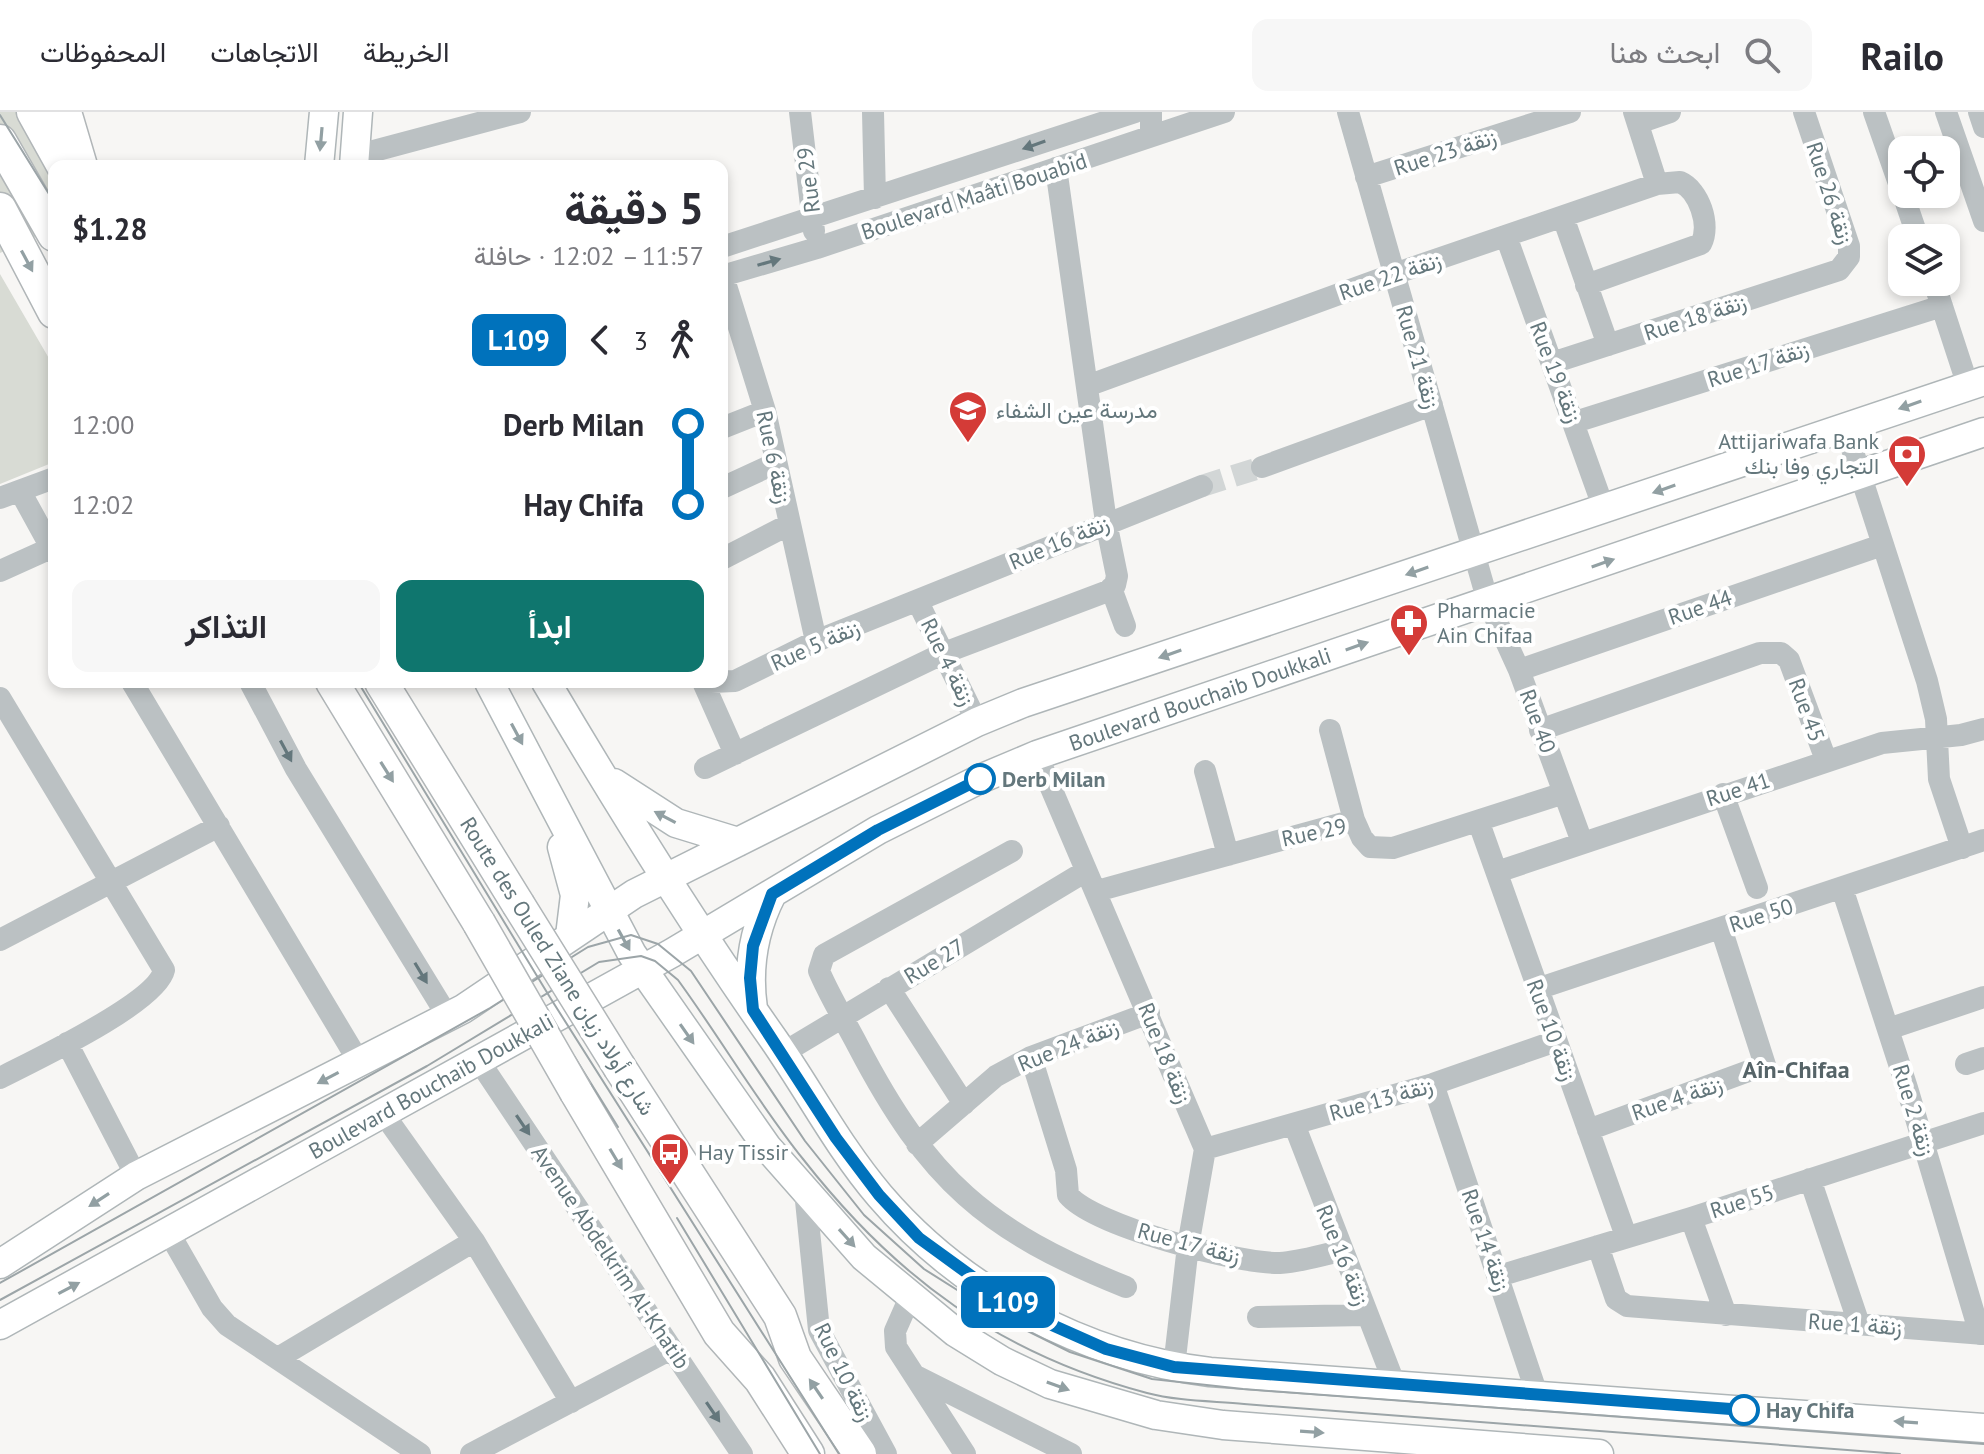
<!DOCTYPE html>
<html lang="ar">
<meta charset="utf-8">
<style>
:root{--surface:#fff;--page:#f7f7f7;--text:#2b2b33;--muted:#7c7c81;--line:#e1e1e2;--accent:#0f766e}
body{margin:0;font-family:"PT Sans",Vazirmatn,sans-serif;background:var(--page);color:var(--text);direction:rtl;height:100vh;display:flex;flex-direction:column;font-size:30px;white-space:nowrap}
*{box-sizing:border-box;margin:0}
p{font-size:26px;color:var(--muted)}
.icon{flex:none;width:44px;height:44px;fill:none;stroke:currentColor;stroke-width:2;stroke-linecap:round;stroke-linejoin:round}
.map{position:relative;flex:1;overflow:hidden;direction:ltr}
.details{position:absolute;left:48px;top:48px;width:680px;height:528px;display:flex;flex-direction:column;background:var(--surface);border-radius:16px;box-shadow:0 4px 12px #0003;direction:rtl}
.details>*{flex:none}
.badge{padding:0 16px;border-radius:12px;font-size:28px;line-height:52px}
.fabs{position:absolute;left:1888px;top:24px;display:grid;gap:16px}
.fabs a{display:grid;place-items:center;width:72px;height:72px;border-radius:16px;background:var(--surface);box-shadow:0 4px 12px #0003;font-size:40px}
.map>.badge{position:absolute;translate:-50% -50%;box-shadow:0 0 0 4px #fff}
.legs{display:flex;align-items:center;gap:12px;height:88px;padding:0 24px;font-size:26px}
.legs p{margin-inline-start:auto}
.head{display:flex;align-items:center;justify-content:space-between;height:136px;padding:0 24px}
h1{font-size:44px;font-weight:700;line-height:60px}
.action{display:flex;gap:16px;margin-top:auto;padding:16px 24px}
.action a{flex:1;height:92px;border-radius:16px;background:var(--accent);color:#fff;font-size:32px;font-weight:700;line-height:92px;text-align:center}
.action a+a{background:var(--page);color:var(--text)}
ul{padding:0 24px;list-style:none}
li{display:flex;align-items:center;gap:28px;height:80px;font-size:30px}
li i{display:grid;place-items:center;width:12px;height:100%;margin:0 10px;background:currentColor}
li i::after{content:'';width:20px;height:20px;margin:-10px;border:6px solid;border-radius:50%;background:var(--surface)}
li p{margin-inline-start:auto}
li:first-child i{background:linear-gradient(#0000 50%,currentColor 0)}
li:last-child i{background:linear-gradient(currentColor 50%,#0000 0)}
header{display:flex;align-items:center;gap:48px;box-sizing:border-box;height:112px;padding:0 40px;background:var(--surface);border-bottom:2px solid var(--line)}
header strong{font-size:38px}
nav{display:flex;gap:44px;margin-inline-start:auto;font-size:28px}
.search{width:560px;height:72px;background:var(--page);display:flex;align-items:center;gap:20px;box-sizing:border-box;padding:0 28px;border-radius:16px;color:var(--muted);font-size:30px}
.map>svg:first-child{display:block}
.green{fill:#d8dbd4}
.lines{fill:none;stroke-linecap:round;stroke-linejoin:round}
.minor-tunnel{stroke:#d2d6d6;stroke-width:22;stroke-dasharray:22 11;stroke-linecap:butt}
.major-casing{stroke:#afb6b8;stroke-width:31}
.highway-casing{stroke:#b1b6b8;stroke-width:35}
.minor{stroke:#bbc1c3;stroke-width:22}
.major{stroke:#fff;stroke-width:28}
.highway{stroke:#fff;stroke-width:32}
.tram{stroke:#9ca5a8;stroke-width:2}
.highway-bridge-casing{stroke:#b1b6b8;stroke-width:35;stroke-linecap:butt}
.highway-bridge{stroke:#fff;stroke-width:32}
.oneway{fill:#92a0a3}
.oneway2{fill:#64777c}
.line-1-casing{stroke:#fff;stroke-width:18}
.line-1{stroke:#0072bc;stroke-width:12}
.stop-1-dot{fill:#fff;stroke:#0072bc;stroke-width:4}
.labels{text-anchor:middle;stroke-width:8;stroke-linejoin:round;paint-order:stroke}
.street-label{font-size:22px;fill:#64777c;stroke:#fff}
.poi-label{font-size:22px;fill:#64777c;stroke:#fff;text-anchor:start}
.stop-label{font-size:22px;font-weight:bold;fill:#64777c;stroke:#fff;text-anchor:start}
.neighbourhood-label{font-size:24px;font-weight:bold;fill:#566468;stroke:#fff}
</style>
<header>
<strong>Railo</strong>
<div class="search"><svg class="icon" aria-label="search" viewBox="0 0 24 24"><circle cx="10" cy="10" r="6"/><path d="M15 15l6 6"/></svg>ابحث هنا</div>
<nav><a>الخريطة</a><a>الاتجاهات</a><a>المحفوظات</a></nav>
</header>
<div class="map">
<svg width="1984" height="1342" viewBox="0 0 1984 1342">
<rect width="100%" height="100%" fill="#f7f6f4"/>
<path class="green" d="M0,0H58L54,116L0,141Z
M0,162L54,255V350L0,372Z"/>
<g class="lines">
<path class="minor-tunnel" d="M1202,374L1262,355"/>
<g class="major-casing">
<path id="major" d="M319,54L324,0
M354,54L358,0
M489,570L632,842L767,1035L864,1145L955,1220L1002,1249L1050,1272L1156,1303L1223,1313L1599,1342
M546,570C618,692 693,813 774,928C810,980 839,1036 880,1084C962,1180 1085,1245 1210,1260L1984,1316
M614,671L676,711L738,730
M562,735L575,783L570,824
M753,897C747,856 753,819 772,782
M0,1152L136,1064L463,897L634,782L977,610L1023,591L1984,269
M0,1213L672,841L878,718L980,667L1037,643L1984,320"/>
</g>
<g class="highway-casing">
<path id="highway" d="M33,0L63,54
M65,0L81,54
M0,29L54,123
M0,97L54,200
M332,570L479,811
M381,570L518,792
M620,956L780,1204L795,1246L860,1342
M576,980L719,1221L760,1267L808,1342"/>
</g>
<path class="minor" d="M800,0L814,119
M873,0L875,86
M1151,0V24
M1348,0L1488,490L1519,558L1582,730
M1634,0L1657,72
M1874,0L1902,80
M1946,0L1984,109
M1979,0L1984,15
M1638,11L1670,0
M355,44L520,0
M1366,65L1570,0
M1903,82L1918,126
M1563,105L1608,233
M1506,124L1604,397
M722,135L1135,0
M722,164L817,136L1224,0
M723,164L765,299L816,529
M1934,170L1968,274
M1552,251L1839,158L1849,145V134L1804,0
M1087,274L1394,162L1657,72L1680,70C1699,78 1711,113 1701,132L1586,173
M1575,310L1942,194
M1845,315L1927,569L1936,607L1939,667L1962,736
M722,316L765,299
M1262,355L1432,293
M722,376L776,351
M20,379L54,441
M0,386L54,366
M722,447L788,413
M0,459L51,436
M1111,476L1125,514
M918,490L977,610
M1519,558L1882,433
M132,570L359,950
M250,570L296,657L448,905
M703,570L735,642
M711,570L735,569L816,529L1202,374
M0,586L164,858C157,891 33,949 0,966
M1330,618L1354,708
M1540,618L1760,541H1781L1789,548L1826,648
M1037,643L1205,1037L1188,1134L1174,1255
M705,656L944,541L1108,479L1115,473L1117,464L1106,410L1056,56
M1205,659L1228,743
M1723,682L1757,776
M1479,711L1626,1124
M1012,739L824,843L819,859C830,885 845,909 858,934C928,1068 986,1119 1126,1175
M1497,760L1882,631L1961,623L1984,617
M1842,776L1907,976L1980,1222
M1097,779L1354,708L1362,726L1370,735L1393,736L1564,681
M0,828L219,714
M889,876L964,992
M1537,877L1984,728
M1888,917L1984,885
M67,931L136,1064
M783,941L1086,759
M1031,945L1066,1058L1068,1083C1094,1114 1238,1152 1280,1151C1300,1150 1321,1143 1341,1139
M479,949L742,1342
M1966,952L1984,946
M1433,972L1538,1285
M1294,1012L1395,1273
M1588,1018L1765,953L1721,816
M917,1032L996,964L1031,945L1149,901
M1205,1037L1433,972L1556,929
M1810,1067L1859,1212
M805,1079L819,1218L886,1342
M1691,1106L1726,1203
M169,1121L212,1196L227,1213L420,1342
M474,1129L571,1290
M1598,1134L1616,1187L1627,1194L1984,1222
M1499,1164L1691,1106L1984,1011
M910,1185L895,1219L896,1235L965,1342
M1258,1205L1366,1203
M278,1246L474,1129L383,1001
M918,1265L1071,1342
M471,1342L671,1237"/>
<use href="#major" class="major"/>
<use href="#highway" class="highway"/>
<path class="tram" d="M0,3L54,90
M358,570L551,887L839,1342
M574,944L618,1015
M677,1106L820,1342
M0,1171L490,896L588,835L631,823L658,832L691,859L805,1029L864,1103L924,1157L1003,1207L1070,1240L1152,1267L1243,1277L1984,1332
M0,1188L427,954L599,850L641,844L655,849L678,868C721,927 758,991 803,1047C896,1166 1000,1242 1147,1281C1177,1289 1212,1289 1244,1292L1900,1342"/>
<g class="highway-bridge-casing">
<path id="highway-bridge" d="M518,792L620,956
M479,811L576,980"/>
</g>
<use href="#highway-bridge" class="highway-bridge"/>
</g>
<defs><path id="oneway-solid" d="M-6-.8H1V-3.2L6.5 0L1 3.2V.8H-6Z" transform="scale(2)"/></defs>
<g class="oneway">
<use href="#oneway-solid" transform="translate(321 27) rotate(95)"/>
<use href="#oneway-solid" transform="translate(27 149) rotate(62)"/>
<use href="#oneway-solid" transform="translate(1910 293) rotate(161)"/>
<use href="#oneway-solid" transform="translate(1664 377) rotate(161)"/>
<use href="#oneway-solid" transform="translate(1603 451) rotate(-19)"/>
<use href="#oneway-solid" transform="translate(1417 459) rotate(161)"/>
<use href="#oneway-solid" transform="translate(1357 534) rotate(-19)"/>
<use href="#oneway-solid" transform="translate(1170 542) rotate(161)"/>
<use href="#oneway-solid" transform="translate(517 622) rotate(62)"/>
<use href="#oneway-solid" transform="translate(387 660) rotate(58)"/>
<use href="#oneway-solid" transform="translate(665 705) rotate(-152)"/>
<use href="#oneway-solid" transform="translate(624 828) rotate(61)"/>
<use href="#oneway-solid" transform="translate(687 922) rotate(55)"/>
<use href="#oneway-solid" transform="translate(328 966) rotate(152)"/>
<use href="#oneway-solid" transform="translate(616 1047) rotate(59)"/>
<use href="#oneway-solid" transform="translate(99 1088) rotate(147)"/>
<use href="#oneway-solid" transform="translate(847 1126) rotate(48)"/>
<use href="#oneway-solid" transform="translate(69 1176) rotate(-28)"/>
<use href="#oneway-solid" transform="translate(1058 1274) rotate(20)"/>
<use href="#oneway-solid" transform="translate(816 1277) rotate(-124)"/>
<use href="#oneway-solid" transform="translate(1906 1310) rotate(-176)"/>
<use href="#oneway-solid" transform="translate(1312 1320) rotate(4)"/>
</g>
<g class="oneway2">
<use href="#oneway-solid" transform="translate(1034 33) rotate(161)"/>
<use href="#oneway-solid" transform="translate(769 150) rotate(-16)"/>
<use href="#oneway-solid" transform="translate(286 639) rotate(62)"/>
<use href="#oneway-solid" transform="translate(421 861) rotate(59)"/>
<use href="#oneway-solid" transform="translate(523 1013) rotate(56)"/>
<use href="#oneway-solid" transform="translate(713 1300) rotate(56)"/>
</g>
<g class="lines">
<g class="line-1-casing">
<path id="line-1" d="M980,667L878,718L772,782L753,834L750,866L753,898L836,1026L879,1083L919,1126L1003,1187L1043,1209L1106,1237L1174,1255L1744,1298"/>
</g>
<use href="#line-1" class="line-1"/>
</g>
<defs>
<g id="school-pin" transform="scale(2)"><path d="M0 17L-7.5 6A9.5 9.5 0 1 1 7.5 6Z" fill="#d43b37" stroke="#fff"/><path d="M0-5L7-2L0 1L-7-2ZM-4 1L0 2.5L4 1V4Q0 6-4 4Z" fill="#fff"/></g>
<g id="bank-pin" transform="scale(2)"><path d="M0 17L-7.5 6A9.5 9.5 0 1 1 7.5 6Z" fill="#d43b37" stroke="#fff"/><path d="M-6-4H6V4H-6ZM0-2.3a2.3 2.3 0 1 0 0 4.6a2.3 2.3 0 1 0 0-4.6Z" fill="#fff"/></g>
<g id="pharmacy-pin" transform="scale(2)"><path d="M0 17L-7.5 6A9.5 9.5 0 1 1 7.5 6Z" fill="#d43b37" stroke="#fff"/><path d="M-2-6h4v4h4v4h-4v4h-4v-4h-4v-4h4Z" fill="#fff"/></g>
<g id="bus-pin" transform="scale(2)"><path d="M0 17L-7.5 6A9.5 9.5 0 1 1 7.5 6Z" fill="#d43b37" stroke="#fff"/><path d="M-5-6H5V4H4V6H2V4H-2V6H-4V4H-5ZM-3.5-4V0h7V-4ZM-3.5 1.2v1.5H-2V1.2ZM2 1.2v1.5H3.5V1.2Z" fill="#fff"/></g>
</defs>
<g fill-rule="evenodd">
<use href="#school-pin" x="968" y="298"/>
<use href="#bank-pin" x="1907" y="342"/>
<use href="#pharmacy-pin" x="1409" y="511"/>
<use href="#bus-pin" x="670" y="1040"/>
</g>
<g class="stop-1-dot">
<circle cx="980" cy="667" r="14"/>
<circle cx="1744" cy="1298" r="14"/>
</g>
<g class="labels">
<g class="street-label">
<text transform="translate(1445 40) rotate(-18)" y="8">Rue 23 زنقة</text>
<text transform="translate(808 68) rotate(-97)" y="8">Rue 29</text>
<text transform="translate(1830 81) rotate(72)" y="8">Rue 26 زنقة</text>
<text transform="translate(974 84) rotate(-18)" y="8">Boulevard Maâti Bouabid</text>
<text transform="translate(1390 164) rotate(-19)" y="8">Rue 22 زنقة</text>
<text transform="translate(1695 205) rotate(-18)" y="8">Rue 18 زنقة</text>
<text transform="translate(1418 245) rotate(74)" y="8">Rue 21 زنقة</text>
<text transform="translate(1758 252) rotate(-18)" y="8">Rue 17 زنقة</text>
<text transform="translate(1556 260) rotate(69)" y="8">Rue 19 زنقة</text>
<text transform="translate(774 345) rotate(78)" y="8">Rue 6 زنقة</text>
<text transform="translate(1059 430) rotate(-23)" y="8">Rue 16 زنقة</text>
<text transform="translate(1700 495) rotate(-19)" y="8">Rue 44</text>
<text transform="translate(815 533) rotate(-24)" y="8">Rue 5 زنقة</text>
<text transform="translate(948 550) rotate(64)" y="8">Rue 4 زنقة</text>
<text transform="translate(1200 587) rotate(-19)" y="8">Boulevard Bouchaib Doukkali</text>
<text transform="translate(1807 598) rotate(70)" y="8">Rue 45</text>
<text transform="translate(1538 609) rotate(70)" y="8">Rue 40</text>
<text transform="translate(1738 677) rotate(-18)" y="8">Rue 41</text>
<text transform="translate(1314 720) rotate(-12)" y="8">Rue 29</text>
<text transform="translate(1761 803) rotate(-18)" y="8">Rue 50</text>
<text transform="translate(934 849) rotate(-31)" y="8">Rue 27</text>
<text transform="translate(558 854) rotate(58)" y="8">Route des Ouled Ziane شارع أولاد زيان</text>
<text transform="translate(1552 918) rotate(70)" y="8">Rue 10 زنقة</text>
<text transform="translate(1068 933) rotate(-22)" y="8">Rue 24 زنقة</text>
<text transform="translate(1165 941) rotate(68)" y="8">Rue 18 زنقة</text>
<text transform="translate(431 974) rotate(-29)" y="8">Boulevard Bouchaib Doukkali</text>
<text transform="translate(1677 986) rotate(-19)" y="8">Rue 4 زنقة</text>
<text transform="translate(1381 987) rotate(-16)" y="8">Rue 13 زنقة</text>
<text transform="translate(1914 998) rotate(73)" y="8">Rue 2 زنقة</text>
<text transform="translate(1742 1089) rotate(-18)" y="8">Rue 55</text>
<text transform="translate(1486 1128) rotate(71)" y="8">Rue 14 زنقة</text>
<text transform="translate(1189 1131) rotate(15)" y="8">Rue 17 زنقة</text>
<text transform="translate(1343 1143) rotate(68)" y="8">Rue 16 زنقة</text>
<text transform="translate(611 1145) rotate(56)" y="8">Avenue Abdelkrim Al-Khatib</text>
<text transform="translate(1855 1212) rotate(4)" y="8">Rue 1 زنقة</text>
<text transform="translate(844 1260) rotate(64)" y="8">Rue 10 زنقة</text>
</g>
<g class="poi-label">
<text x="996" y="306">مدرسة عين الشفاء</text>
<text x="1879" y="337" text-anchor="end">Attijariwafa Bank<tspan x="1879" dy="25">التجاري وفا بنك</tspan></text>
<text x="1437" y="506">Pharmacie<tspan x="1437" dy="25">Ain Chifaa</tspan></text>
<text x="698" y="1048">Hay Tissir</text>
</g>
<g class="stop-label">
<text x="1002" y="675">Derb Milan</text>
<text x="1766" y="1306">Hay Chifa</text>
</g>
<g class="neighbourhood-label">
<text x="1796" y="966">Aîn-Chifaa</text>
</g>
</g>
</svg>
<div class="fabs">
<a><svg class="icon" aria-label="locate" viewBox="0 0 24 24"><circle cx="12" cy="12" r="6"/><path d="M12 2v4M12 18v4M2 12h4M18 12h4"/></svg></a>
<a><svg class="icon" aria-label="layers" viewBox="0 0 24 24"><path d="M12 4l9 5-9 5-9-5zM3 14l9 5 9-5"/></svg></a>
</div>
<b class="badge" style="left:1008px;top:1190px;background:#0072bc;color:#fff">L109</b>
<section class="details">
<div class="head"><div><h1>5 دقيقة</h1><p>11:57 – 12:02 · حافلة</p></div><b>$1.28</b></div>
<div class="legs"><svg class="icon" aria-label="walk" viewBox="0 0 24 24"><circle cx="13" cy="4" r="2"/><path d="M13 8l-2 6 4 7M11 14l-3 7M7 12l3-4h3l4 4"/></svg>3<svg class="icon" aria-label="back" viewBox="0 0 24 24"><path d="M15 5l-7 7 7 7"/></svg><b class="badge" style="background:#0072bc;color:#fff">L109</b></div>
<ul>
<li><i style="color:#0072bc"></i><b>Derb Milan</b><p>12:00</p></li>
<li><i style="color:#0072bc"></i><b>Hay Chifa</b><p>12:02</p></li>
</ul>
<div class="action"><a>ابدأ</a><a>التذاكر</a></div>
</section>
</div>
